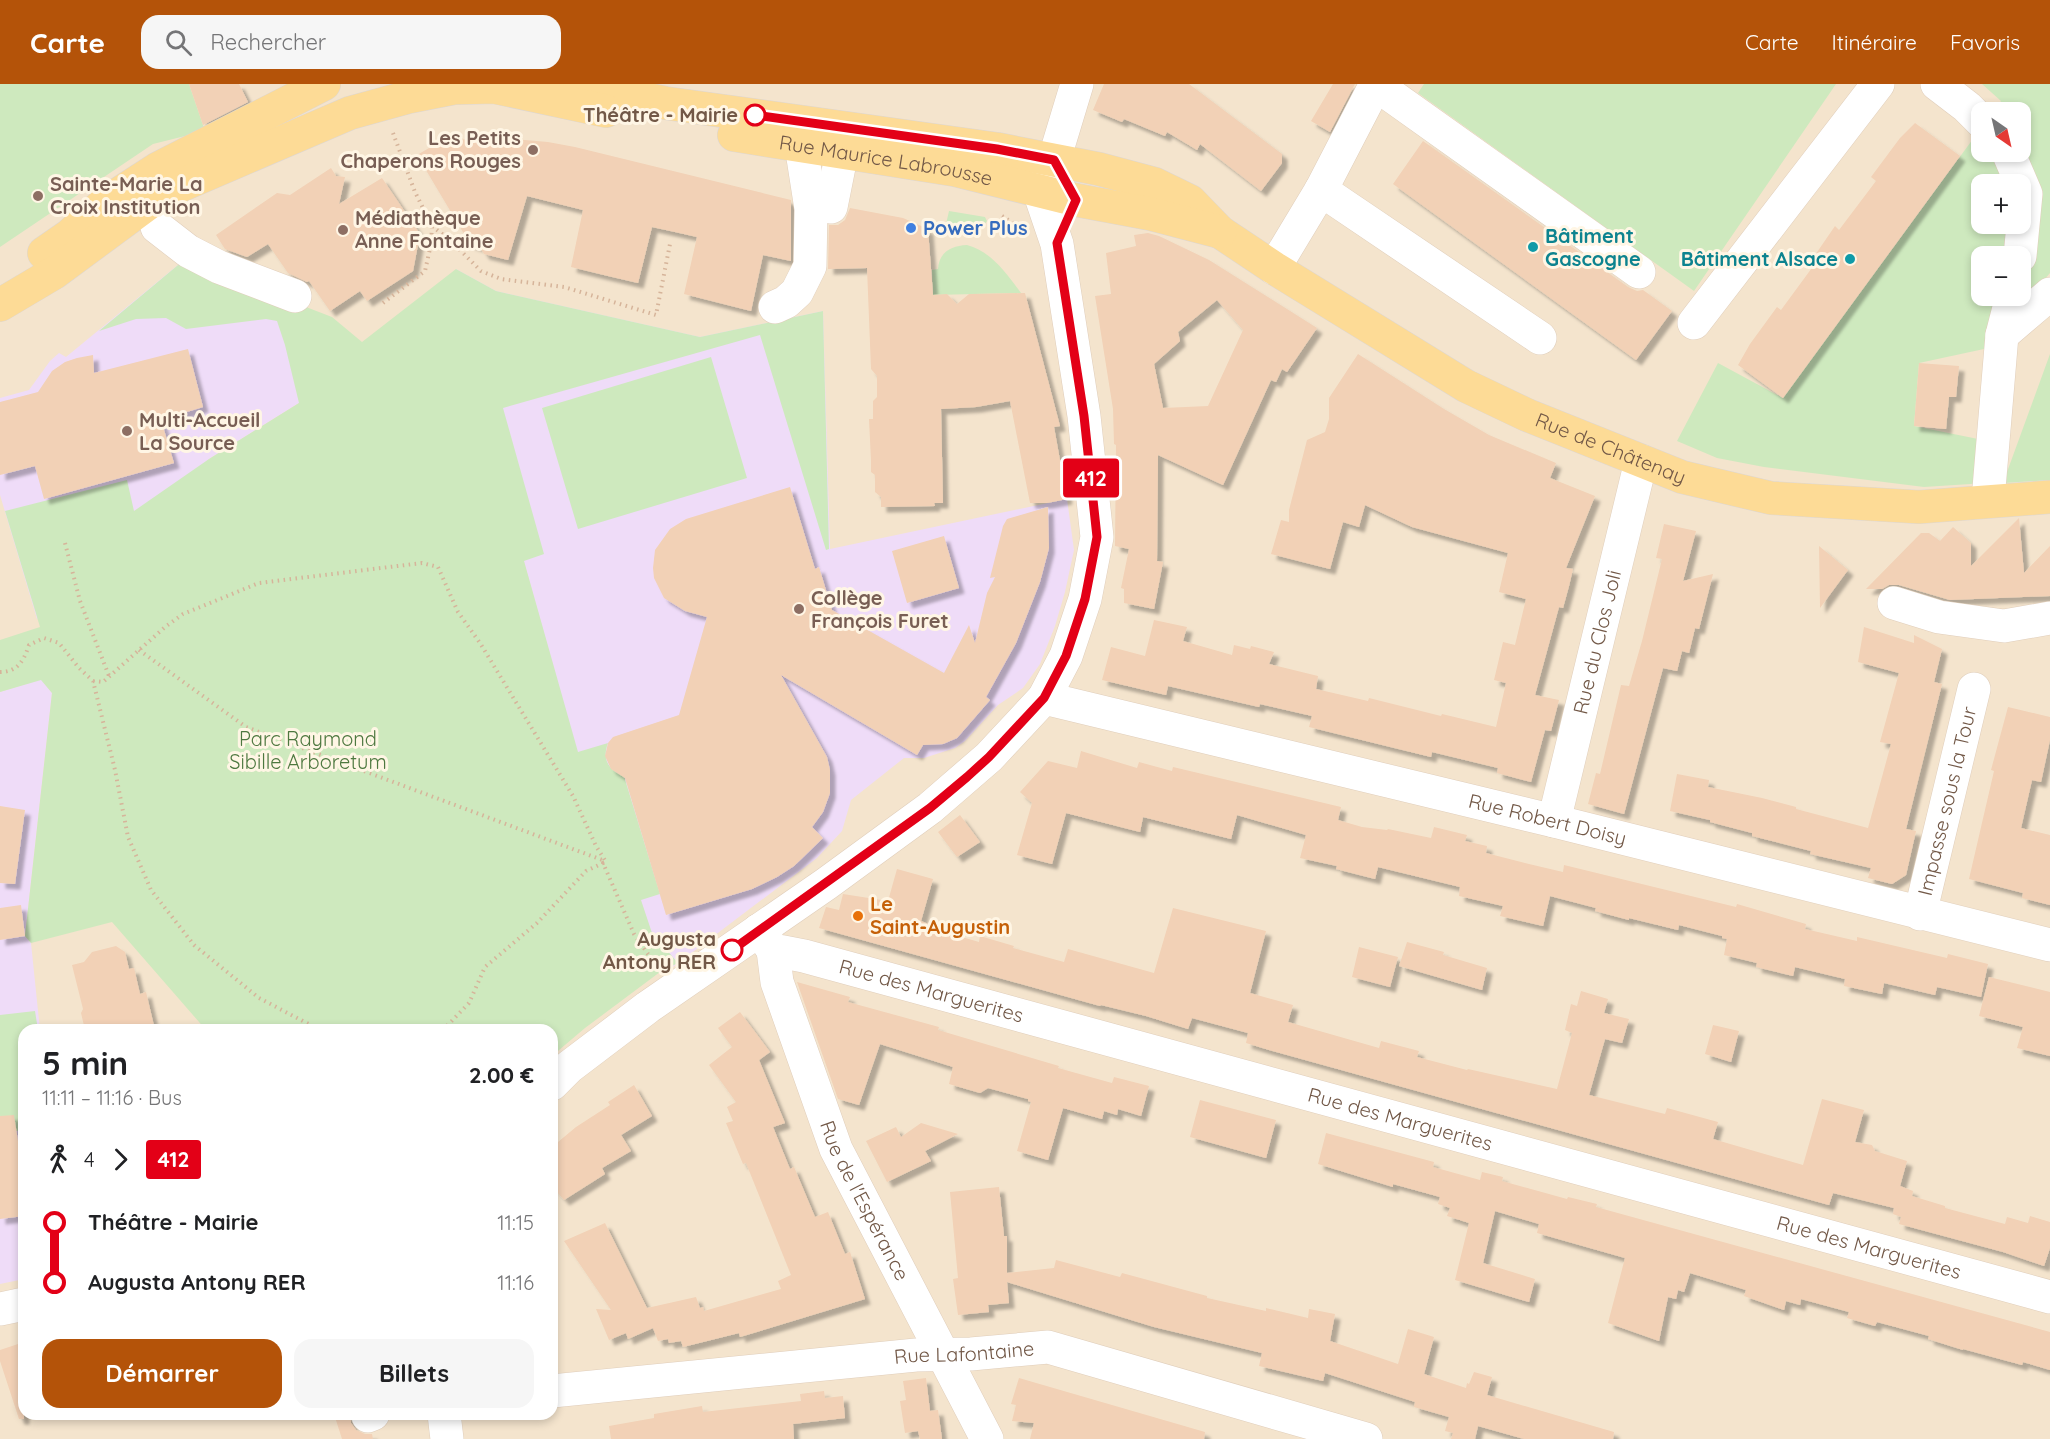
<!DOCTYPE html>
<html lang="fr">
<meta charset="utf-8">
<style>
:root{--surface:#fff;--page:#f6f6f6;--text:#202124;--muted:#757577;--accent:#b45309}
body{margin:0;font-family:Quicksand,sans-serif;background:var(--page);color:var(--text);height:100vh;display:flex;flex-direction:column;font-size:22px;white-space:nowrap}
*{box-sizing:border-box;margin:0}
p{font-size:20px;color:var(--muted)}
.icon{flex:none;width:33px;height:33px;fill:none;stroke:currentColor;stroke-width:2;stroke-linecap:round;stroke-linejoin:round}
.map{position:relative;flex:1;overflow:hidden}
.details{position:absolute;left:18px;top:940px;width:540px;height:396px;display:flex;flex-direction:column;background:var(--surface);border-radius:18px;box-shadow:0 3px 9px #0003}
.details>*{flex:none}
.badge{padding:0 12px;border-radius:4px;font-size:21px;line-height:39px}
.needle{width:39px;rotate:146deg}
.tools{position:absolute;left:1971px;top:18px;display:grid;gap:12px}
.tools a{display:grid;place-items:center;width:60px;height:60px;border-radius:12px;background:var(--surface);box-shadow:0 3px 9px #0003;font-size:30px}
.map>.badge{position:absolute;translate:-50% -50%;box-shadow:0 0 0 3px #fff}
.legs{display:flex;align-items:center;gap:9px;height:66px;padding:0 24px;font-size:20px}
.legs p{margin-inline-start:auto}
.overview{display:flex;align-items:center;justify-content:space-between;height:102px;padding:0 24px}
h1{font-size:33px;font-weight:800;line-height:45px}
.action{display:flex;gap:12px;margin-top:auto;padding:12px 24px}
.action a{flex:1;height:69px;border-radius:18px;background:var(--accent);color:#fff;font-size:24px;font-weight:800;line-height:69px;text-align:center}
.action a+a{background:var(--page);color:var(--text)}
ul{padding:0 24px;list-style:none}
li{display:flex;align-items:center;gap:21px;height:60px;font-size:22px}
li i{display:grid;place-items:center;width:9px;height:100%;margin:0 8px;background:currentColor}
li i::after{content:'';width:15px;height:15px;margin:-8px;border:4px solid;border-radius:50%;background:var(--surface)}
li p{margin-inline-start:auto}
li:first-child i{background:linear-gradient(#0000 50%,currentColor 0)}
li:last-child i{background:linear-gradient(currentColor 50%,#0000 0)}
header{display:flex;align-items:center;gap:36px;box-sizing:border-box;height:84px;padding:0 30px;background:var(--accent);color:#fff}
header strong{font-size:28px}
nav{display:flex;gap:33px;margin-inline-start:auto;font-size:21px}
.search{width:420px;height:54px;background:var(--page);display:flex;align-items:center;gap:15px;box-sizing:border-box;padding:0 21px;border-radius:18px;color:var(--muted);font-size:22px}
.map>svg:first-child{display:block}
.residential{fill:#f4e4cd;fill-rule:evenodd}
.education{fill:#efdcf8}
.green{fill:#cee9be;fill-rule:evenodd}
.building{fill:#f2d1b6;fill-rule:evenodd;filter:url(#shadow)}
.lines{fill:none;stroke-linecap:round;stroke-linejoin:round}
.minor-casing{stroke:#e0cebb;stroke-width:34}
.major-casing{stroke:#ddd7d3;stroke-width:34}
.path{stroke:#d6b49a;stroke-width:4;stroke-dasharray:1.5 4.5;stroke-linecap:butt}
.minor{stroke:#fff;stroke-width:33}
.major{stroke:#fddb96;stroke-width:33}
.line-1-casing{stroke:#fff;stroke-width:14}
.line-1{stroke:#e30017;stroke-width:9}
.stop-1-dot{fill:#fff;stroke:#e30017;stroke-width:3}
.education-dot{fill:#8d6e63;stroke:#fff6e5;stroke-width:2}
.shop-dot{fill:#3f7fe0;stroke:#fff6e5;stroke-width:2}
.culture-dot{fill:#0f9aa8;stroke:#fff6e5;stroke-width:2}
.food-dot{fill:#e8710a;stroke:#fff6e5;stroke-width:2}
.labels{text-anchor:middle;stroke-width:6;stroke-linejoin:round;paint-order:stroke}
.stop-label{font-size:20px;font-weight:bold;fill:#725847;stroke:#fff6e5;text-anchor:end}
.education-label{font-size:20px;font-weight:bold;fill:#785e54;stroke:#fff6e5;text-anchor:start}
.street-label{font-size:20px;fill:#725847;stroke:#fff6e5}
.shop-label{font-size:20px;font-weight:bold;fill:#366cbe;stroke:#fff6e5;text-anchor:start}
.culture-label{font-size:20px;font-weight:bold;fill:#0d838f;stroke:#fff6e5;text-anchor:start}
.park-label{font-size:20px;fill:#4d783f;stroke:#fff6e5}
.food-label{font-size:20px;font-weight:bold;fill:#c56008;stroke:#fff6e5;text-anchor:start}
</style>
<header>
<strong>Carte</strong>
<div class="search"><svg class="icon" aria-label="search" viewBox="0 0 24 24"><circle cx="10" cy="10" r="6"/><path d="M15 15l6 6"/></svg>Rechercher</div>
<nav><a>Carte</a><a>Itinéraire</a><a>Favoris</a></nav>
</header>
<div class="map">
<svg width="2050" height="1355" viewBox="0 0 2050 1355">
<defs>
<filter id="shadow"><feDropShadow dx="5.5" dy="5.5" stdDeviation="1.5" flood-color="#0004"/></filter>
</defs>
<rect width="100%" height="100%" fill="#fcf2df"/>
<path class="residential" d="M0,0H2050V1355H0ZM1982,28H2020V68H1982ZM1982,100H2020V140H1982ZM1982,172H2020V212H1982ZM24,946H552V1330H24Z"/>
<path class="education" d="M184,176L293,218L299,319L209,375L37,535L0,411V314L29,306L50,277L59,269L66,273Z
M456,185L496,207L700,253L823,227L830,465L1067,415L1074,466L1065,508L1055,542L1040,580L1023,604L998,621L965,657L955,664L924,674H904L851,716L842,747L817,774L673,883L647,853L591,717L498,385Z
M41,595L52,609L25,852L31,859L40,946H24V1195L0,1200V608Z"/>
<path class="green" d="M0,0H189L205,47L153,60L0,163Z
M1424,0H1836L1694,207L1418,9Z
M1982,0H2050V189L1984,265L1919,279L1914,342L1988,357L1986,399L1924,403L1764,383L1717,374L1677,357L1718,279L1783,314L1981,44L1982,68H2020V28H1993L2001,17ZM1982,100H2020V140H1982ZM1982,172H2020V212H1982Z
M949,127L985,133L987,137L978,149L946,140Z
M967,161C992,168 1006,189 1021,209L933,211L932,186L938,185C939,168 951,162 967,161Z
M184,176L332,233L362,258L456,185L496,207L700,253L823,227L829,465L826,466L760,251L503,324L544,470L524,477L578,668L608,659C602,675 608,686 624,692L660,810L641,816L652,849L678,879L660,888L585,944L552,972V946H206L112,838L31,859L25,852L52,609L41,596L0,608V556L40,543L5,427L127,396L134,427L209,375L299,319L285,261L277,237L266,235L186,245L166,234L136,235L99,247Z
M2050,270V396L2003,399Z
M711,273L747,394L578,445L542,324Z
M35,927L38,946H24V1046L0,1049V931Z"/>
<path class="building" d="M189,0H239L248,18L203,41Z
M1104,0H1189L1282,70V79L1261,107L1200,60L1197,66L1167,48L1165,52L1124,35L1122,38L1093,26Z
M1333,0H1355L1330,48L1311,37Z
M1915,39L1960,72L1783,314L1738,281L1750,260L1777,223L1781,226L1817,177L1813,174L1835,142L1839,146L1876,97L1871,93L1900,54Z
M502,54L548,58L575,63L791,116V177L763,171L751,227L684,210L697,153L675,148L652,143L638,199L608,192L571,183L583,126L527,112L508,176L484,170L480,163L470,160L417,71L443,56Z
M1423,57L1628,203L1637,207L1643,206L1672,227L1636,276L1393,100Z
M331,84L336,92L345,93L339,120L382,94L420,150L413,187L367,217L360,207L330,227L309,197L307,198L288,189L268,160L247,173L225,165L216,151L277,109L290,111Z
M850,124L903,134L928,145L933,211L947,210L957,220L969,210L1025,209L1060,342L1054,343L1067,415L1047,419H1030L1010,317L976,323L941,325L943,419H934L935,422L881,423V413L875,408V391L871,388V377L869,335H873V317L877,313V292L871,285L867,184L828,185L829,141H838L845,136Z
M1148,149L1159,152L1209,176L1317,244L1287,288L1282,285L1276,298L1271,296L1223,401L1158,371L1157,477L1163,478L1154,525L1124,519V505L1121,504L1129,465L1115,462L1116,361L1114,360L1113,325L1095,212L1111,210L1106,169L1136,162L1134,151ZM1217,216L1243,246L1208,322L1163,324L1154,280L1180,257L1178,248Z
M188,265L203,323L161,336L174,379L44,415L35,382L0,391V318L38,308L52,287L65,278L77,274L93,271L94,289Z
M1358,270L1444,325L1489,351L1556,379L1550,394L1595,412L1566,484L1573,485L1569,502L1563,524L1559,523L1535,611L1559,616L1551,647L1545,646L1531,698L1497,689L1498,684L1432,668L1431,673L1309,643L1312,632L1260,620L1259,623L1168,602L1166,611L1102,596L1111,563L1145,572L1154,536L1187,543L1183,557L1232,571L1234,561L1250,565L1251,562L1274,568L1269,580L1318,592L1316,605L1368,617L1369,614L1441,632L1442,630L1496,643L1506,599L1494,596L1503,558L1515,561L1526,515L1499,508L1508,469L1412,443L1365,421L1359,443L1343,438L1330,485L1271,470L1281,436L1289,438V426L1307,356L1325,348L1329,335V314Z
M1919,279L1959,282L1956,313H1949L1946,345L1914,342Z
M790,403L815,485L819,483L832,526L944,589L969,541L975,559L987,509L995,493L990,494L1003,442L1007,435L1048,423L1049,464L1040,498L1016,559L986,613L990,616L957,654L943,660L923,661L917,671L781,591L827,673L830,686V709L823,728L812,743L823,754L794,782L777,793L752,805L666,831L625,694L611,685L605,672L608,659L613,653L679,631L707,533L685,527L664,514L654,494L653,484L655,466L670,445L686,435Z
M2019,434L2024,489L2050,462V512L1950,516L1899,501H1889L1882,505H1866L1921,449H1929L1940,457L1953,443L1971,459V482Z
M1664,440L1696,447L1683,497L1713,490L1699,545L1695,544L1689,569L1682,567L1677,587L1663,584L1624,730L1588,720L1596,689L1600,690L1621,601L1629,602L1642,557L1662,475L1656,474Z
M944,452L959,504L907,519L892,467Z
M1819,462L1848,486L1820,524Z
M1864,543L1914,559V551L1942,565L1934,598L1942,600L1906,745L1916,747L1906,791L1892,800L1868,794L1871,784L1810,770L1811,767L1752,752V749L1710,738V736L1670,727L1677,690L1709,696L1708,703L1762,714L1796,723V725L1868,744L1891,660L1880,658L1899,589L1858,578Z
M2008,623L2050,633V656L2041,698L2032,696L2021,744L2050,751V821L2022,814L2023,809L1969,795L1994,687L1991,686Z
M1081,667L1137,684L1139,678L1172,687L1173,683L1341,723L1338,736L1362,743L1387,746L1388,745L1431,754L1434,743L1467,751L1465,757L1487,762L1486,769L1529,780L1563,788L1564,781L1736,823L1737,820L1806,840L1805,845L1857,857V853L1947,874L1948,870L1988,880L1981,913L1937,903L1935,911L1884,899L1882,910L1844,902L1845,895L1795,883L1793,892L1756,883L1757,879L1724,871L1727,855L1722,854V852L1679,841L1678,846L1629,834V836L1595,827L1596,824L1550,812L1543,842L1500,832L1503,822L1459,812L1460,803L1378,783L1375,795L1336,785L1337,782L1300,774L1306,751L1237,731L1231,755L1143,733L1140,748L1066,729L1052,780L1017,771L1032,719L1020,708L1048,677L1077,684Z
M0,722L25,726L15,800L0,799Z
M960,731L980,758L957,773L938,748Z
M897,785L933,795L921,837L955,851L979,858L980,852L1014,862L1013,864L1064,878L1068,865L1154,889L1173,824L1266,847L1250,909L1293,921L1288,938L1379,964L1381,957L1419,967L1417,973L1467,986L1468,985L1557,1005L1572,949L1565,946L1571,920L1577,922L1581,907L1608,915L1604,929L1629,935L1622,959L1605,955L1589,1011L1665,1030L1667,1024L1718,1038L1713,1055L1803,1081L1822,1015L1864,1026L1855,1058L1872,1061L1875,1067L1907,1077L1900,1102L1913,1107L1912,1112L1945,1122V1124L2005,1140L2007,1133L2028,1139L2030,1132L2050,1138V1164L2044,1182L2003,1168L1899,1140L1901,1133L1893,1130L1894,1124L1833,1109L1829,1121L1269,966L1246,959L1248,949L1192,934L1188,945L1146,932L1101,921L1100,922L819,844L826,823L839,826L843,810L888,817Z
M21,821L25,852L0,856V824Z
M1407,858L1444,868L1443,871L1487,884L1482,906L1399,882Z
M116,862L125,868L129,885L134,884L140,910L146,908L155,946H85L81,929L83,925L72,881L84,878L92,868Z
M1359,863L1398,873L1390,903L1352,893Z
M1989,893L2050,908V972L2017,964L2023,943L1979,932Z
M797,898L850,913L848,918L939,943L938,946L1059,982L1058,984L1112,999L1114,993L1149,1002L1141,1032L1118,1025L1117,1031L1104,1027L1102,1035L1063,1024L1048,1076L1017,1067L1031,1018L1028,1017V1015L988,1004L980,1009L949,1000L953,983L880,960L859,1021L838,1015Z
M740,928L770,968L759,976L785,1039L773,1043L790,1085L794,1083L815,1133L828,1128L845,1170L850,1168L865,1215L740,1253L739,1249L683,1263L681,1257L669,1259L668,1255L658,1257L653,1244L628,1255L626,1249L609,1256L596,1225L611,1226L564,1157L605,1139L647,1224L696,1213L700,1224L703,1223L704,1227L781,1205L778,1197L791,1191L746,1079L743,1080L726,1039L733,1037L727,1023L736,1018L709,981L732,963L718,944Z
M1713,941L1739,947L1731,978L1705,970Z
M634,1001L652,1032L621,1051L631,1067L602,1084L605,1090L564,1116L552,1102V1063L576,1043L610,1021L608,1018Z
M1200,1016L1276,1036L1266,1074L1190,1053Z
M14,1031L24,1097V1132L0,1135V1032Z
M921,1039L958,1050L925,1067L931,1077L887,1098L866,1057L896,1043L901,1053Z
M1326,1049L1434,1078L1433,1083L1480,1096L1482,1088L1503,1093L1502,1097L1567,1115L1568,1113L1597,1120L1596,1123L2050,1248V1286L2023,1278L2022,1281L1963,1265V1266L1928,1255L1929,1252L1877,1238L1875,1242L1847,1234L1849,1228L1801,1215L1800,1221L1786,1217L1784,1226L1744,1212L1746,1206L1690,1189L1684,1208L1678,1206L1676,1215L1668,1213L1659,1257L1608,1239L1625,1174L1537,1149L1539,1140L1495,1127L1483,1179L1535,1195L1529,1218L1455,1196L1469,1139L1447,1132L1450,1124L1438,1120L1440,1113L1393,1100V1103L1318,1080Z
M999,1103L1004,1152H1007V1189L1054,1184L1056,1176L1120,1193L1122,1189L1207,1212V1214L1266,1227V1224L1308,1234L1309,1225L1335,1230L1330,1257L1398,1280L1408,1245L1434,1253L1424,1290L1466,1304L1467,1299L1469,1300L1474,1288L1492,1293L1487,1311L1614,1348L1613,1355H1524L1478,1342L1475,1355H1451L1453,1349L1445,1347L1449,1333L1414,1323L1415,1318L1325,1289L1323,1297L1259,1282L1262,1269L1154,1243L1007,1198L1009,1219L988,1221L989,1228L958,1231L953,1195L958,1194L950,1108Z
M24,1258V1335H19L0,1277V1266Z
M926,1294L930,1327L938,1326L942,1355H920L918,1347L905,1349L900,1317L906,1316L903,1297Z
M1019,1294L1205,1348L1204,1355H1030L1034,1339L1012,1337L1016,1321L1011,1320Z
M824,1307L825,1314L843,1312L845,1334L793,1340L794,1355H611L609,1342L654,1334V1330L702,1322L703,1328L801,1317L800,1310Z
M334,1330H350L351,1339L356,1346L365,1350H372L373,1355H342Z"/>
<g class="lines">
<g class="minor-casing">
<g id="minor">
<path d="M1375,0L1639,188"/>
<path d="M1937,0L1967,23L1982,38"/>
<path d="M2008,68L2026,110L2020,172"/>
<path d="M1321,106L1540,254"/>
<path d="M831,123L842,68"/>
<path d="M157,143L188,167L219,183L295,212"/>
<path d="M1274,184L1321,106L1376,0"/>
<path d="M2012,212L2002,251L2050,210"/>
<path d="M775,223L786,218L797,208L810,182L811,125L801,61"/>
<path d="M1694,239L1878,0"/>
<path d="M1988,416L2002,251"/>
<path d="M1894,519L1939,533L2004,542L2050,534"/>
<path id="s1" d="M1044,614L1554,737L2050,861"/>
<path id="s2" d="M1554,737L1641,377"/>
<path id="s3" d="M1920,830L1974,605"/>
<path id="s4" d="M759,846L773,866L804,872L2050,1213"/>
<path id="s5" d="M773,866L777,898L836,1065L987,1355"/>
<path d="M552,1000L569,983L648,923L826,800L930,724L989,673L1044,614L1066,572L1085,515L1097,453L1084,332L1057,160L1039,107L1054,76L1077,0"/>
<path d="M0,1225L24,1220"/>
<path id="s6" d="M552,1307L916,1271L971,1270L1048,1263L1366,1355"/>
<path d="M444,1330L447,1355"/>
<path d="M368,1332L373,1330"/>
</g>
</g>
<g class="major-casing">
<g id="major">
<path id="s7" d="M576,0L665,19L997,65L1099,85L1155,100L1190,117L1220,148L1274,184L1466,302L1527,331L1682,393L1771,414L1919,423L2050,413"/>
<path id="s8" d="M734,51L955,86L1076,116L1151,130L1220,148"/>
<path d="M44,169L70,151L106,118L157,85L324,0"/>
<path d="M0,221L54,189L161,110L350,29L408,13L454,4L494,3L606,27"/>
</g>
</g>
<path class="path" d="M1002,132L1016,141
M432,142L451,157L481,187L501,195L564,203L656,231L670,160
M383,219L425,187L431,160L432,142L415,108L393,49
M65,459L80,517L109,592
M139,566L246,643L605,777
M0,588C18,588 24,576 29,561L44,554L59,559L79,584L93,597L115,686L128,753L151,806L194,861L259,914L320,946
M93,597L103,598L165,543L183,530L259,499L422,479L438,483L458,528L480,559L573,712L596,762L606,778L603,779L634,850L655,880
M443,946L469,919L485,883L537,839L586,787L603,779"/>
<use href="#minor" class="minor"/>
<use href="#major" class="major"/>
</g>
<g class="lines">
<g class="line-1-casing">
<path id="line-1" d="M732,866L930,724L967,693L989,673L1044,614L1066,572L1085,515L1097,453L1084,332L1057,159L1076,116L1054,76L997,65L755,31"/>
</g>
<use href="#line-1" class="line-1"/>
</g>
<g class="stop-1-dot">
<circle cx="755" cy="31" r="10"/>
<circle cx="732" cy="866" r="10"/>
</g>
<g class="education-dot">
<circle cx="533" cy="66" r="6"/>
<circle cx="38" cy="112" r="6"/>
<circle cx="343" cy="146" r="6"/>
<circle cx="127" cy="347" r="6"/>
<circle cx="799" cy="525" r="6"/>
</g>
<circle class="shop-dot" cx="911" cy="144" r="6"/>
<g class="culture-dot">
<circle cx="1533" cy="163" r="6"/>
<circle cx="1850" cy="175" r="6"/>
</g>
<circle class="food-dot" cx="858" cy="832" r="6"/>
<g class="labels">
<g class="stop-label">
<text x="738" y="38">Théâtre - Mairie</text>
<text x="716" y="862">Augusta<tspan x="716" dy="23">Antony RER</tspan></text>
</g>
<g class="education-label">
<text x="521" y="61" text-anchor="end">Les Petits<tspan x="521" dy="23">Chaperons Rouges</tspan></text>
<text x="50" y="107">Sainte-Marie La<tspan x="50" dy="23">Croix Institution</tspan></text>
<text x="355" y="141">Médiathèque<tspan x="355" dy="23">Anne Fontaine</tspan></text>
<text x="139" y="343">Multi-Accueil<tspan x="139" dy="23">La Source</tspan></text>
<text x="811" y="521">Collège<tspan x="811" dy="23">François Furet</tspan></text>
</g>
<g class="street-label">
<text dy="7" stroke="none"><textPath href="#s8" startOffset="154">Rue Maurice Labrousse</textPath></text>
<text dy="7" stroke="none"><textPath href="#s7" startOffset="1118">Rue de Châtenay</textPath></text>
<text dy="7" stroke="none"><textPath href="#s2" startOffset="184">Rue du Clos Joli</textPath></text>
<text dy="7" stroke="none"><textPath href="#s3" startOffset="116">Impasse sous la Tour</textPath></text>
<text dy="7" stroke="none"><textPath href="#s1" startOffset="518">Rue Robert Doisy</textPath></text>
<text dy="7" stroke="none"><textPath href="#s4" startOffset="188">Rue des Marguerites</textPath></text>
<text dy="7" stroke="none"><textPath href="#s4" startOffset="674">Rue des Marguerites</textPath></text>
<text dy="7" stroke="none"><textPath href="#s5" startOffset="268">Rue de l'Espérance</textPath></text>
<text dy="7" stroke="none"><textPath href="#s4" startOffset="1160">Rue des Marguerites</textPath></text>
<text dy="7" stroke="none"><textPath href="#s6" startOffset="414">Rue Lafontaine</textPath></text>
</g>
<g class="shop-label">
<text x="923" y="151">Power Plus</text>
</g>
<g class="culture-label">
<text x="1545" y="159">Bâtiment<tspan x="1545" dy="23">Gascogne</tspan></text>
<text x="1838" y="182" text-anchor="end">Bâtiment Alsace</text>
</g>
<g class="park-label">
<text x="308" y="662">Parc Raymond<tspan x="308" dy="23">Sibille Arboretum</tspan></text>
</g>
<g class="food-label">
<text x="870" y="827">Le<tspan x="870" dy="23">Saint-Augustin</tspan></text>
</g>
</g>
</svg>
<div class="tools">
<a><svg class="needle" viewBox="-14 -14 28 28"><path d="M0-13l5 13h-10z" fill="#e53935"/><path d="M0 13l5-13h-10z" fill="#757577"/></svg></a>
<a>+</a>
<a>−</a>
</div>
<b class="badge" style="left:1091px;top:394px;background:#e30017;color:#fff">412</b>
<section class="details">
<div class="overview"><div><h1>5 min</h1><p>11:11 – 11:16 · Bus</p></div><b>2.00 €</b></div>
<div class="legs"><svg class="icon" aria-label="walk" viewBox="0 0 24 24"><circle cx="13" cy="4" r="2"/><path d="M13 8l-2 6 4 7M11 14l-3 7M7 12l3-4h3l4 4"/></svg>4<svg class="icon" aria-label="forward" viewBox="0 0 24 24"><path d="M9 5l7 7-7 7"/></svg><b class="badge" style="background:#e30017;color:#fff">412</b></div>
<ul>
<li><i style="color:#e30017"></i><b>Théâtre - Mairie</b><p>11:15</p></li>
<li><i style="color:#e30017"></i><b>Augusta Antony RER</b><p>11:16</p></li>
</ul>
<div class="action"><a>Démarrer</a><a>Billets</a></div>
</section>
</div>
